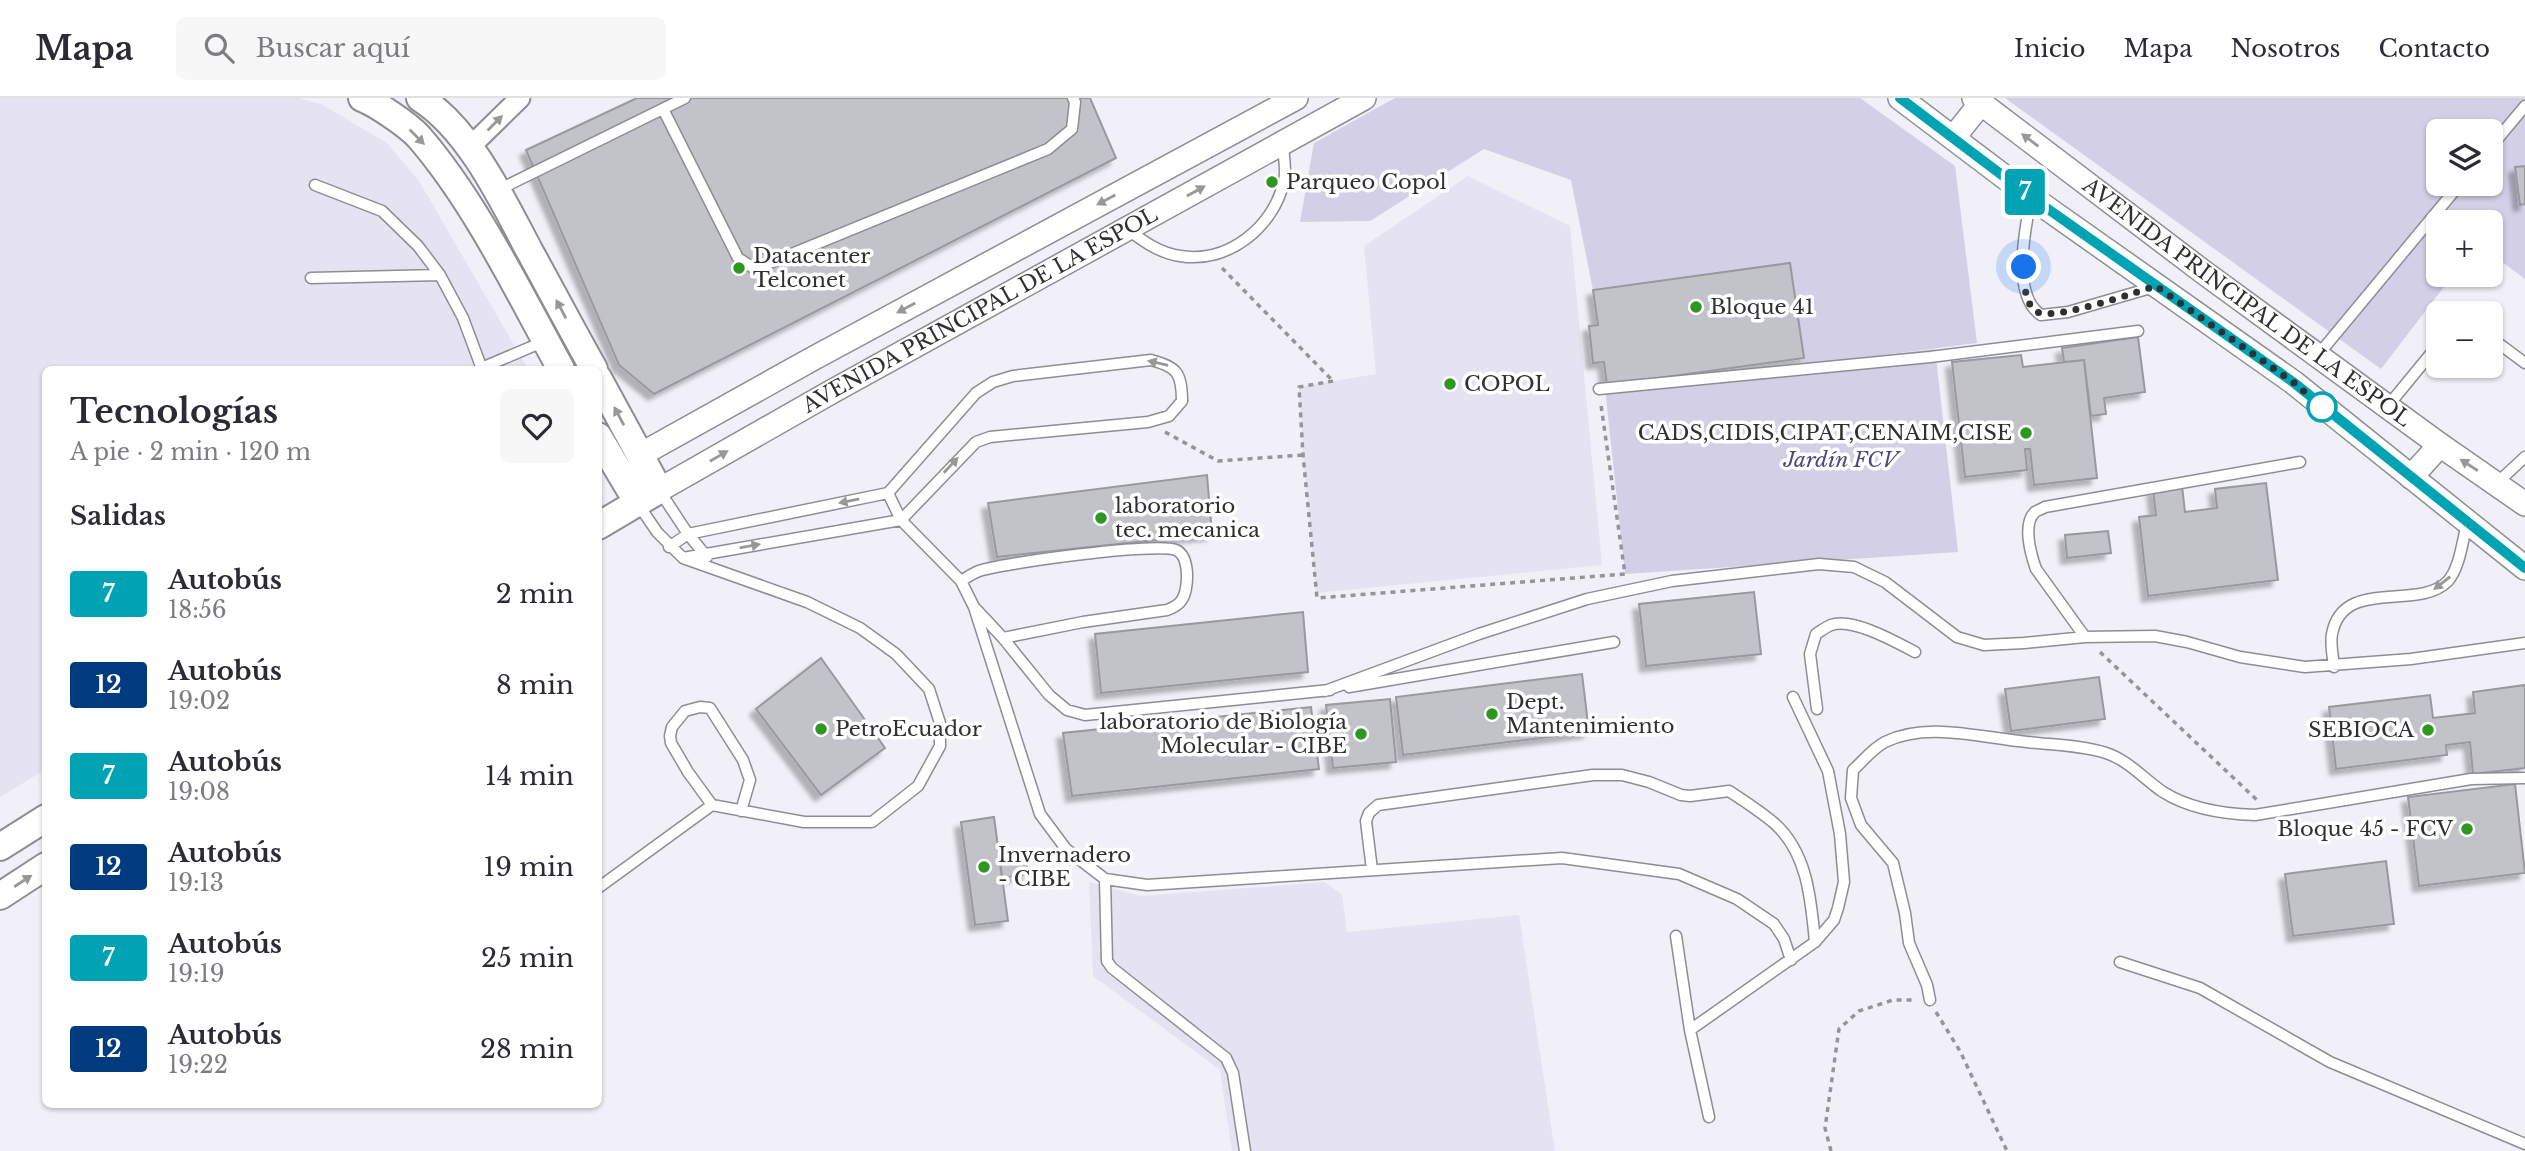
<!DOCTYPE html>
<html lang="es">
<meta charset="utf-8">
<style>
:root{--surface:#fff;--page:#f7f7f7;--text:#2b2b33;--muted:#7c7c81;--line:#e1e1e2}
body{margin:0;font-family:"Libre Baskerville",serif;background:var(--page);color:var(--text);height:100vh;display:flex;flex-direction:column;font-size:26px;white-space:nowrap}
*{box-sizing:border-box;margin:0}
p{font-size:23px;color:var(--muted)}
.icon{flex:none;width:38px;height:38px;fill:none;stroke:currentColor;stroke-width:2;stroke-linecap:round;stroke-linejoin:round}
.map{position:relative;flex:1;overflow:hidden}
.side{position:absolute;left:42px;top:268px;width:560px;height:742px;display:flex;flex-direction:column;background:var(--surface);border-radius:10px;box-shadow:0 2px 5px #0004}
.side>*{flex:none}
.badge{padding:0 14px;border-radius:5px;font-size:24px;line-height:46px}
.controls{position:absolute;left:2426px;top:21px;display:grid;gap:14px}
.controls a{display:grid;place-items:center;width:77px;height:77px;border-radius:10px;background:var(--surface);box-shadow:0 2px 5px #0004;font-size:35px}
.you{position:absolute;width:35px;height:35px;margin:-18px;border:5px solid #fff;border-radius:50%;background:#1a73e8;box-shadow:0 0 0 10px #1a73e833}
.map>.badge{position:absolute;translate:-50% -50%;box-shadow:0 0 0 4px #fff}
h2{padding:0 28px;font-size:26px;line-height:63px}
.round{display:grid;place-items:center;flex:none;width:74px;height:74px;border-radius:10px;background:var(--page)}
.headline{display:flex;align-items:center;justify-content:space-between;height:119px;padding:0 28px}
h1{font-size:33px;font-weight:700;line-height:52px}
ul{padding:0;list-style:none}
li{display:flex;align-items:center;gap:21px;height:91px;padding:0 28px}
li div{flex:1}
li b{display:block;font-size:26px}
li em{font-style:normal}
li .badge{min-width:77px;font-weight:700;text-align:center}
header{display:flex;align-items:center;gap:42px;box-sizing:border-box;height:98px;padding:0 35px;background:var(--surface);border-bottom:2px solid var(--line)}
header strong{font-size:33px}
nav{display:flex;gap:38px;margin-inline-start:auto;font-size:24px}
.search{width:490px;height:63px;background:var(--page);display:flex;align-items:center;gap:18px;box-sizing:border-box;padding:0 24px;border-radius:10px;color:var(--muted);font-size:26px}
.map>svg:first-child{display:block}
.built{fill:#e5e3f2}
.green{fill:#d2cfe6;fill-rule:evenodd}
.building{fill:#c2c2c9;stroke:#99989e;stroke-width:2;filter:url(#shadow)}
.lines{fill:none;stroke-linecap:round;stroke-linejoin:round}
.service-casing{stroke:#8e8d93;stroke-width:13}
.minor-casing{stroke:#8e8d93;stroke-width:23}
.tertiary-casing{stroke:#8e8d93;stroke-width:26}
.secondary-casing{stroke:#8e8d93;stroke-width:30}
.path{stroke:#949499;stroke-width:3.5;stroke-dasharray:5 5;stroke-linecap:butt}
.service{stroke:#fff;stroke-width:10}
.minor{stroke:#fff;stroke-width:19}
.tertiary{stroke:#fff;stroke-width:23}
.secondary{stroke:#fff;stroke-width:26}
.oneway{fill:#989898}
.line-casing{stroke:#fff;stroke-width:16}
.line{stroke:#00a3b4;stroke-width:10}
.walk{stroke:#303032;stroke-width:7;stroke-dasharray:0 12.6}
.poi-dot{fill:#2d9721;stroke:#fff;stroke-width:2.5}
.stop-dot{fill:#fff;stroke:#00a3b4;stroke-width:3.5}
.labels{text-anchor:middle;stroke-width:7;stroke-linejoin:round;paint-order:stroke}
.poi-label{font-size:21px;fill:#303032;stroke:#fff;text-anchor:start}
.street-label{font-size:21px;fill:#303032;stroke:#fff}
.park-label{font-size:21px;font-style:italic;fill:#514679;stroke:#fff}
</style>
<header>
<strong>Mapa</strong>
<div class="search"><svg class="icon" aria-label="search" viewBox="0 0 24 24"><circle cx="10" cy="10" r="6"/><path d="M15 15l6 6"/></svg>Buscar aquí</div>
<nav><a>Inicio</a><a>Mapa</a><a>Nosotros</a><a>Contacto</a></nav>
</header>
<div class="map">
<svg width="2525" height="1053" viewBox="0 0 2525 1053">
<defs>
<filter id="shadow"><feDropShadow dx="-6" dy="6" stdDeviation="2" flood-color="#0004"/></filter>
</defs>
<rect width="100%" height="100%" fill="#f1f0f8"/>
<path class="built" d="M0,0H297L321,6L387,45L419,83L528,271H46L45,672L0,699Z
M1468,78L1570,128L1602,467L1316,495L1303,357L1299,289L1376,276L1364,148Z
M1089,784L1141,798L1324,784L1342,796L1347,834L1519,817L1555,1053H1232L1220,972L1093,878Z"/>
<path class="green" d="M1395,0H1860L1955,68L1977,245L1868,259L1935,251L1958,454L1625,476L1605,290L1798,267L1790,165L1593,192L1571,82L1484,51L1370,123L1300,124L1314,45Z
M2005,0H2525V181L2490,155V124H2438V177H2453L2381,271ZM2438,33H2490V86H2438Z"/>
<path class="building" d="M637,0H1090L1116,60L654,296L619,267L526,52Z
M2525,68V106L2520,107L2515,69Z
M1790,165L1804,260L1607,287L1604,264L1593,265L1589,228L1598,227L1593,192Z
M2138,239L2145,294L2104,300L2106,316L2091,318L2084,262L2064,264L2062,250Z
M2021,257L2023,269L2084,262L2097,380L2034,387L2030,351H2025L2027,372L1965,379L1952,264Z
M1207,377L1212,436L997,459L988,405Z
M2266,385L2278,482L2148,498L2139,419L2156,417L2153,391L2182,388L2185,414L2217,410L2215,391Z
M2108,433L2111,455L2067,460L2065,437Z
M1754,494L1761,556L1646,568L1639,506Z
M1303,514L1308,574L1101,595L1095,536Z
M821,560L885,650L821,697L756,611Z
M1582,576L1589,634L1403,657L1396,599Z
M2099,579L2105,621L2011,633L2005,591Z
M2525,587V670L2473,676L2470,644L2446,647L2447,657L2336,671L2329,609L2430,597L2433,620L2475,615L2473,594Z
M1390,601L1396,664L1333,670L1326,607Z
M1311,609L1319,671L1072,698L1063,635Z
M2515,686L2525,775L2419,788L2408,699Z
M994,719L1008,823L975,827L961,724Z
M1025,755L1028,776L1002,780L999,758Z
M2386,763L2394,826L2293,838L2285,776Z"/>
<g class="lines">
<g class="service-casing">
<path id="service" d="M663,11L738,160L755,171L1048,51L1072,31L1075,4L1073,0
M2490,50L2525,8
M315,87L382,113L418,148L440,177L463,220L482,271
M500,91L685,0
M2031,100C2025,131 2011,197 2041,217L2068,214L2154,189
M1127,131C1143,143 1159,155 1180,158C1228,166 1274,129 1284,83C1287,72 1283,57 1283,45
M311,180L440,177
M2490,239L2525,265
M2318,257L2460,86
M479,271L545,243
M1599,291L1930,259L2138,233
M2387,309L2438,247
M2497,385L2525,359
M659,392L688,436L707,459
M888,395L901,422L961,483L974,509L1003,540L1049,597L1067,612L1085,617L1330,592
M638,406L657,434L683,460L807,504L860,530L896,556L929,591L940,625V648L918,688L872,724H804L712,707L688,674L671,645L670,638L672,629L685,613L700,609L710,610L743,662L750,682L741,713
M669,449L688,436L888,395L976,295L993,284L1013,278L1151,262C1177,269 1182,275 1182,303L1169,318L1148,324L990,339L976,344L901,422L683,460
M961,483C966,480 973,475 979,473C1002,465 1157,444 1176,452C1188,457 1188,479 1186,490C1184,503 1178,508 1167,512L1083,524L1003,540
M974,509L1040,716L1066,751L1105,781L1147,787L1562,760L1679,776L1737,801L1774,826L1784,841L1791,862
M2085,539L2036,471C2031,457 2022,426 2035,414C2038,412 2042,411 2045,409L2300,364
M2334,569C2333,558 2330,546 2332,536C2343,478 2418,514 2448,483C2460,469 2462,444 2467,426
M1349,589L1614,544
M1325,593L1479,536L1587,501L1672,483L1819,466L1854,469L1885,484L1957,539L1984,547L2024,545L2085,539L2155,538L2187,544L2240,559L2305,569L2411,561L2525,545
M1817,611L1810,556L1816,536C1821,533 1826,529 1831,527C1852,519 1896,544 1915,554
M1372,772L1366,723L1369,715L1378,707L1593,677H1622L1649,684L1681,697L1690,698L1729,693C1744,703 1760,713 1774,725C1808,755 1811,803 1815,844
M1105,781L1107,863L1112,870L1226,960L1233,975L1245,1053
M598,790L712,707
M1676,838L1690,932
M2120,864L2200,890L2330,964L2525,1046
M1930,902L1927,887L1909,845L1905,815L1893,765L1861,727L1851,700L1853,672C1862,664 1873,650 1885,644C1927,623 1982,640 2027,644C2053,647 2081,647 2106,655C2128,662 2144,681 2163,694C2190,711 2223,716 2255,717L2471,681L2525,680
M1709,1019L1690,932L1815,844L1834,822L1838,810L1844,784L1840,736L1828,673L1793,599"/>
</g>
<g class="minor-casing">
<path id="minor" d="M469,50L520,0"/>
</g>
<g class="tertiary-casing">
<g id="tertiary">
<path d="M1900,0L2031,99L2293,284L2525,470"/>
<path id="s1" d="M1974,0L2202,173L2440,347L2525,406"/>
<path d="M1954,39L1981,5"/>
<path d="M640,357L814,260L1296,0"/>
<path d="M2411,379L2440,347"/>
<path id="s2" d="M659,392L833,293L1364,0"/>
</g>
</g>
<g class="secondary-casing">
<path id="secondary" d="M362,0C377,6 408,27 419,39C476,105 519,195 561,271
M420,0C469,31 502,101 529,152C551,192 572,232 594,271
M598,280L659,392L598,428
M598,338L638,405
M0,749L46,720
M0,798L46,768"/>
</g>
<path class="path" d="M1222,170L1333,283
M1333,283L1299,289L1303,357L1317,500L1625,476L1601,307
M1165,334L1218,363L1303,357
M2100,554L2257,702
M1936,914L1960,953L2007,1053
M1831,1053L1825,1030L1839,931L1859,913L1893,902H1914"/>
<use href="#service" class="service"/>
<use href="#minor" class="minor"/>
<use href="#tertiary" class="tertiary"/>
<use href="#secondary" class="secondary"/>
</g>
<defs><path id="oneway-solid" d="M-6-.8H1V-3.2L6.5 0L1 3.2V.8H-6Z" transform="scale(1.75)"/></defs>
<g class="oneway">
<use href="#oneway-solid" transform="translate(495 25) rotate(-45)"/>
<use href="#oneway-solid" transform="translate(417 39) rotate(45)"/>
<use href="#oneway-solid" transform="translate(2030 42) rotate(-143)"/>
<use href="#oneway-solid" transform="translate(1196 93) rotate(-29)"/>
<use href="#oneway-solid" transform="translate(1106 102) rotate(152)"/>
<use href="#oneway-solid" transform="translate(906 210) rotate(152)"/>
<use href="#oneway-solid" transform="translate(561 211) rotate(-118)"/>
<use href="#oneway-solid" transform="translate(1158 265) rotate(-167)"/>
<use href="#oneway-solid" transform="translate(619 318) rotate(-118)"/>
<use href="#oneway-solid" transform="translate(719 358) rotate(-30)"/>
<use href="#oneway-solid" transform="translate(951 367) rotate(-47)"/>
<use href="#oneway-solid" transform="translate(2469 367) rotate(-147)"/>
<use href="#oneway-solid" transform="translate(849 403) rotate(168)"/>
<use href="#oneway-solid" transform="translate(750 448) rotate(-10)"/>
<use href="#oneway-solid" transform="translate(2442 485) rotate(142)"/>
<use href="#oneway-solid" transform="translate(23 783) rotate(-33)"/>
</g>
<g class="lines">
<g class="line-casing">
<path id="line" d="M1900,0L2031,99L2293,284L2525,470"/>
</g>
<use href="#line" class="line"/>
<path class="walk" d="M2024,169C2024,182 2024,202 2034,212C2048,226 2135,194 2156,188L2293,284L2322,309"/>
</g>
<g class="poi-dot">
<circle cx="1272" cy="84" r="7"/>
<circle cx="739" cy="170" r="7"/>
<circle cx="1696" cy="209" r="7"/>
<circle cx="1450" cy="286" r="7"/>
<circle cx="2026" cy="335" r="7"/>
<circle cx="1101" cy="420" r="7"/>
<circle cx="1492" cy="616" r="7"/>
<circle cx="821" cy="631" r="7"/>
<circle cx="2428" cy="632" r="7"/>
<circle cx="1361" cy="636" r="7"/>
<circle cx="2467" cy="731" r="7"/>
<circle cx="984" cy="769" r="7"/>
</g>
<circle class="stop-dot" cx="2322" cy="309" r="14"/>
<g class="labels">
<g class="poi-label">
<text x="1286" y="91">Parqueo Copol</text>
<text x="753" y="165">Datacenter<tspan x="753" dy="24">Telconet</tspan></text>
<text x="1710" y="216">Bloque 41</text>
<text x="1464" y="293">COPOL</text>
<text x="2012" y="342" text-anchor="end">CADS,CIDIS,CIPAT,CENAIM,CISE</text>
<text x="1115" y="415">laboratorio<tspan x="1115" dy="24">tec. mecanica</tspan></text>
<text x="1506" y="611">Dept.<tspan x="1506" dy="24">Mantenimiento</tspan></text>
<text x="1347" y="631" text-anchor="end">laboratorio de Biología<tspan x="1347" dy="24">Molecular - CIBE</tspan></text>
<text x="835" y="638">PetroEcuador</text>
<text x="2414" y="639" text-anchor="end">SEBIOCA</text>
<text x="2453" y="738" text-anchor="end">Bloque 45 - FCV</text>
<text x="998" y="764">Invernadero<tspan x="998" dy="24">- CIBE</tspan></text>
</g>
<g class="street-label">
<text dy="7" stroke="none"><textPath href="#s1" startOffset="341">AVENIDA PRINCIPAL DE LA ESPOL</textPath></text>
<text dy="7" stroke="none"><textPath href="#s2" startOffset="368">AVENIDA PRINCIPAL DE LA ESPOL</textPath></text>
</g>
<g class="park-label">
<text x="1841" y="369">Jardín FCV</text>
</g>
</g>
</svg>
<div class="controls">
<a><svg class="icon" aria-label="layers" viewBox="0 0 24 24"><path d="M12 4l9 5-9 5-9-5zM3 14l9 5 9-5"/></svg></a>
<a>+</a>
<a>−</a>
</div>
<div class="you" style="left:2024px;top:169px"></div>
<b class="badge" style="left:2025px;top:94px;background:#00a3b4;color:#fff">7</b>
<section class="side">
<div class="headline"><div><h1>Tecnologías</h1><p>A pie · 2 min · 120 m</p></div><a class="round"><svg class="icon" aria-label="heart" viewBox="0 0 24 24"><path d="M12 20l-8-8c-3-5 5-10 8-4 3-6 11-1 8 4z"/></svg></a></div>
<h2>Salidas</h2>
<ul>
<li><span class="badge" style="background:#00a3b4;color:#fff">7</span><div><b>Autobús</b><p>18:56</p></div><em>2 min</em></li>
<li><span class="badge" style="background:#003b80;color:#fff">12</span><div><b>Autobús</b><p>19:02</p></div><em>8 min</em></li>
<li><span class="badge" style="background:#00a3b4;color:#fff">7</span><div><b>Autobús</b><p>19:08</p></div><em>14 min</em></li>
<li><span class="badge" style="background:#003b80;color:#fff">12</span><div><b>Autobús</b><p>19:13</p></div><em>19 min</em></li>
<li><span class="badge" style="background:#00a3b4;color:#fff">7</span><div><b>Autobús</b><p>19:19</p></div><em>25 min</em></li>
<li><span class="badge" style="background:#003b80;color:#fff">12</span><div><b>Autobús</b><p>19:22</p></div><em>28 min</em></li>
</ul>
</section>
</div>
